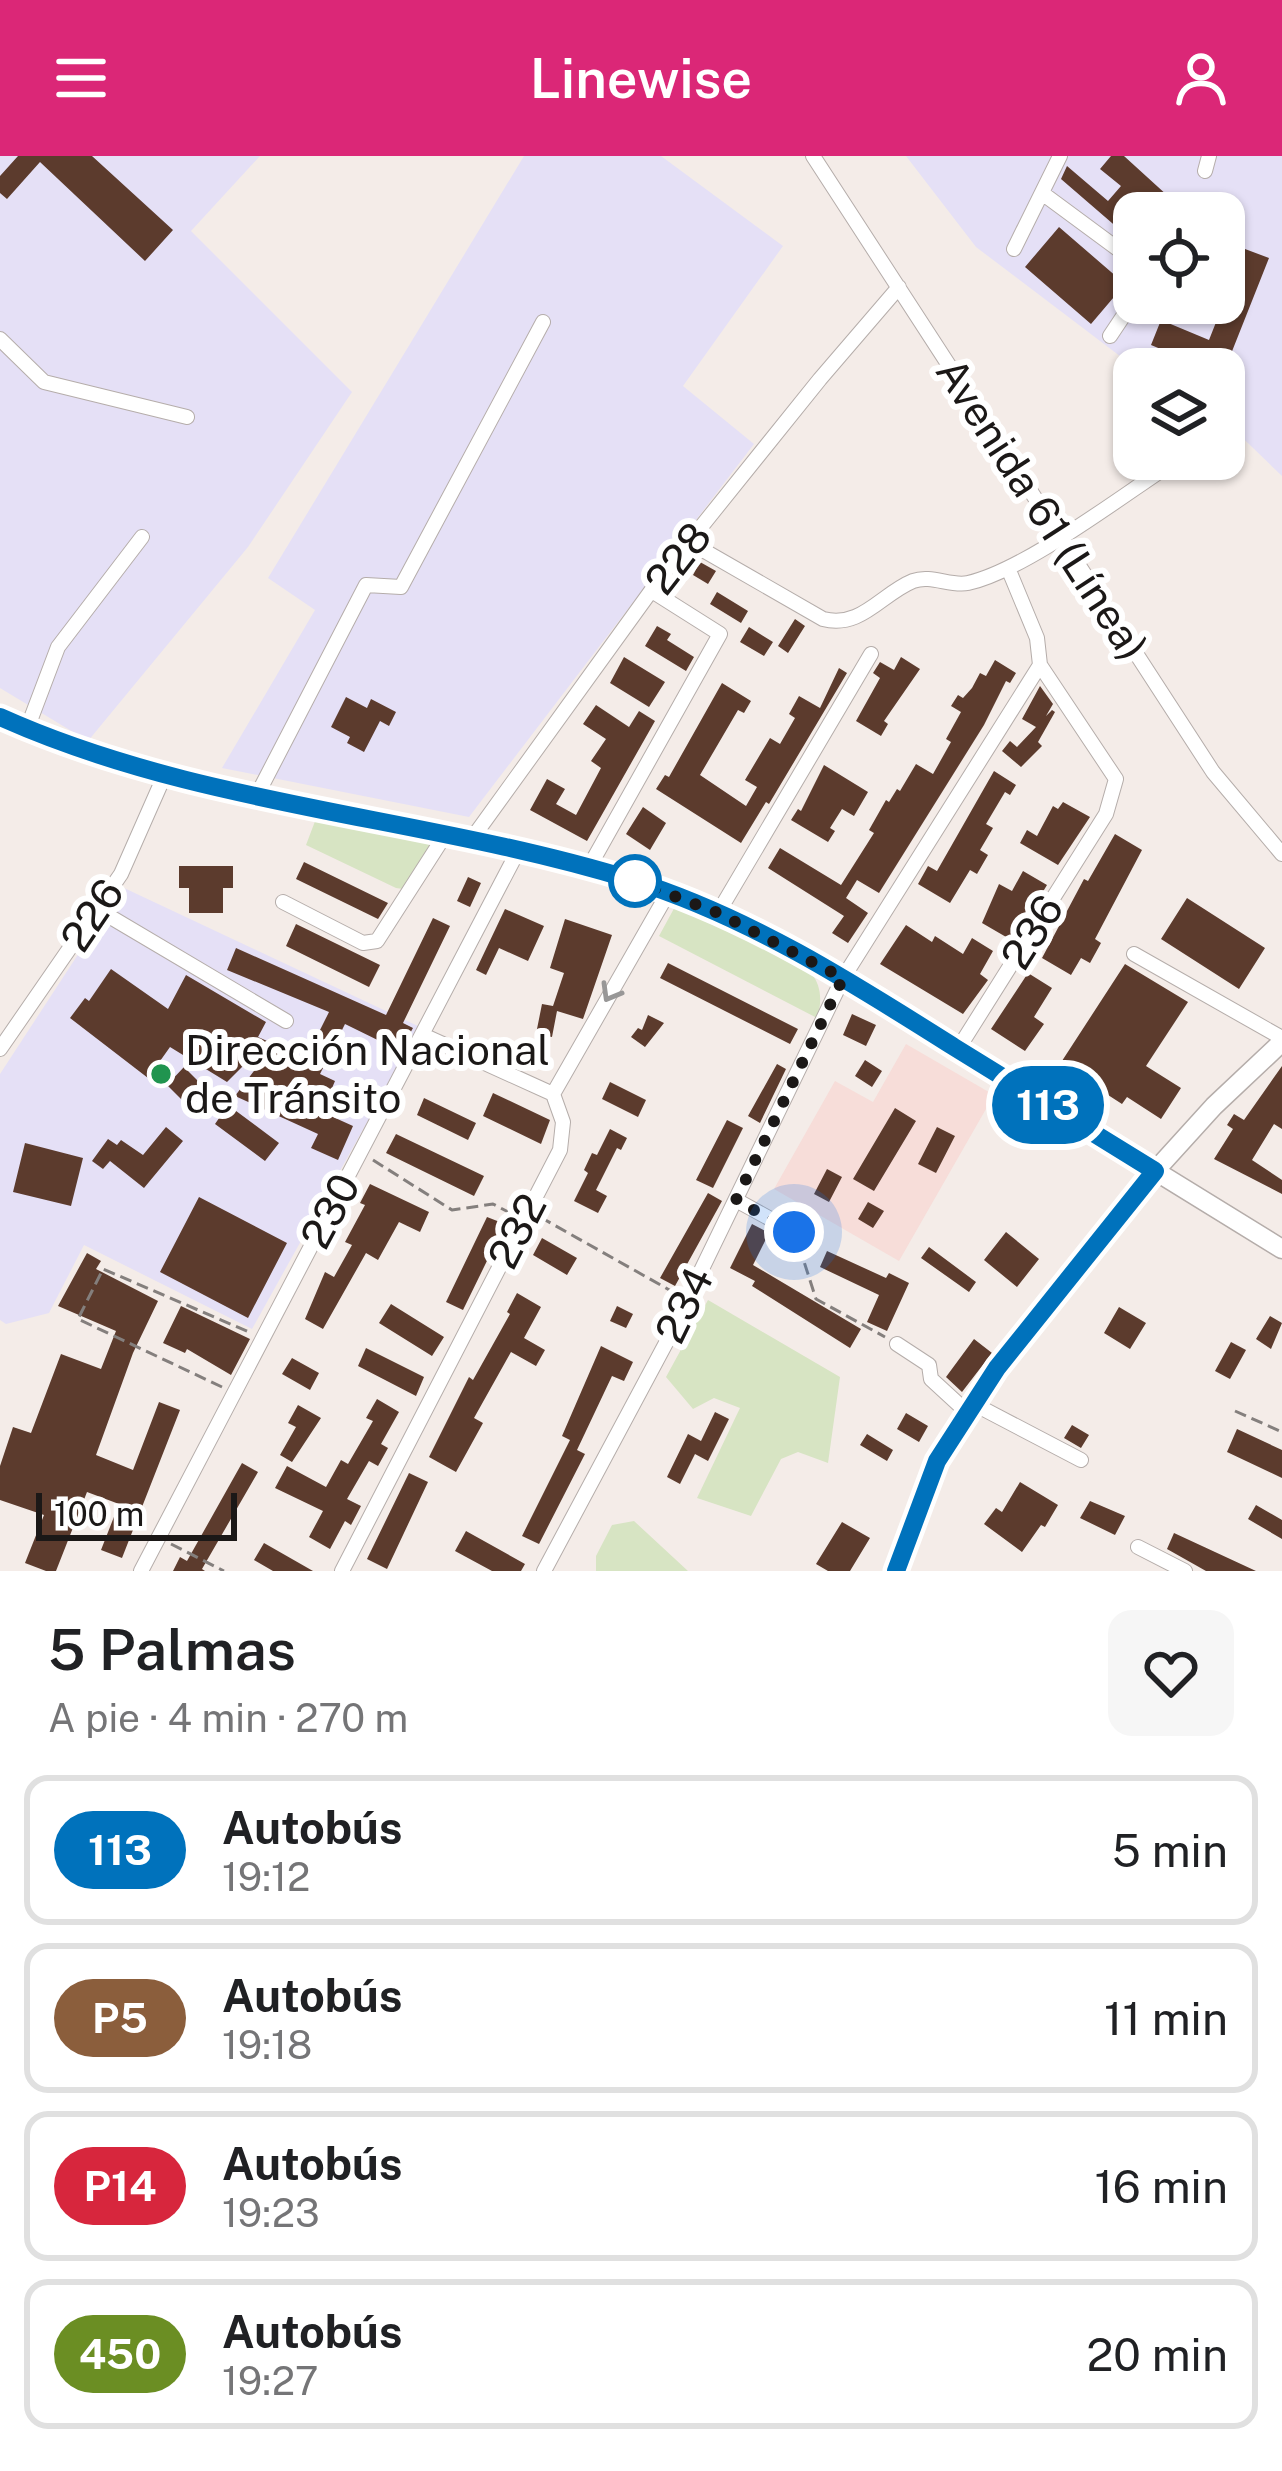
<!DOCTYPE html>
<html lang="es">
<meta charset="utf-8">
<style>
:root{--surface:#fff;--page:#f6f6f6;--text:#202124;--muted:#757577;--line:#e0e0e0;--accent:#db2777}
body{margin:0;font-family:"Public Sans",sans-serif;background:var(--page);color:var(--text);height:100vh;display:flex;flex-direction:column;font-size:45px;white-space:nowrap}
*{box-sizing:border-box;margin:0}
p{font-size:39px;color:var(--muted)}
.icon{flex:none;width:66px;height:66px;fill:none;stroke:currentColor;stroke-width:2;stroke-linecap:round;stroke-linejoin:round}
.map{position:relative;height:1415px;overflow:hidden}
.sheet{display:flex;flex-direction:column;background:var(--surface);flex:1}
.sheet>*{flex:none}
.badge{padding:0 24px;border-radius:39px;font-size:42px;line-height:78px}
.buttons{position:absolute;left:1113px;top:36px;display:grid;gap:24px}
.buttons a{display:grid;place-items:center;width:132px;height:132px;border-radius:24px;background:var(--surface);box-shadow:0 3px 9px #0004;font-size:60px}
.scale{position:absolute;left:36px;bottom:30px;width:201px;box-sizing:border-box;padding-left:12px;border:6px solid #1b1817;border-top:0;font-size:33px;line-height:42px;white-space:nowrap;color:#1b1817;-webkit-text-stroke:9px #fff;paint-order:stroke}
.you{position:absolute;width:60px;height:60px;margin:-30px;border:9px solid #fff;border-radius:50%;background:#1a73e8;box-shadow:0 0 0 18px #1a73e833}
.map>.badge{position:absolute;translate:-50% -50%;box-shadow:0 0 0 6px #fff}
.round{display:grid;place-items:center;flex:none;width:126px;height:126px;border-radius:24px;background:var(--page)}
.head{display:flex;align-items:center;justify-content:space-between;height:204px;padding:0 48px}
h1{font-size:57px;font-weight:600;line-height:90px}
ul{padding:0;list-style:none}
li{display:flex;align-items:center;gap:36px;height:150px;margin:0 24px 18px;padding:0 24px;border:6px solid var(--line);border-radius:24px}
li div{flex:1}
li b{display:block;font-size:45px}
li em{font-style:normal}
li .badge{min-width:132px;font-weight:700;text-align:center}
header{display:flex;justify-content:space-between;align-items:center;height:156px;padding:0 48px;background:var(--accent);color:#fff;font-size:54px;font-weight:600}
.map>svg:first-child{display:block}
.commercial{fill:#f7ddd9}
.industrial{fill:#e5e0f6;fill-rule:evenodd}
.green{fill:#d7e4c3}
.building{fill:#5c3b2d}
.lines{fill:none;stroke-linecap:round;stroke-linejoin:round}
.minor-casing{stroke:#b5adaa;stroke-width:16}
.major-casing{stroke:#b5adaa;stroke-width:21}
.path{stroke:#847f7d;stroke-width:3;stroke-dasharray:12 6;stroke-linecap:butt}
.minor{stroke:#fff;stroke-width:14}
.major{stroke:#fff;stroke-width:18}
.oneway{stroke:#989797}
.line-casing{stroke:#fff;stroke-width:27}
.line{stroke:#0072bc;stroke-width:18}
.walk{stroke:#1b1817;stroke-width:12;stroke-dasharray:0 21.6}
.stop-dot{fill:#fff;stroke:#0072bc;stroke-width:6}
.poi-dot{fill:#20944f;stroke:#fff;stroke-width:4.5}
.labels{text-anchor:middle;stroke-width:12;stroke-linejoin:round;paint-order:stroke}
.street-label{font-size:42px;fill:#1b1817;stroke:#fff}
.poi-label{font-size:42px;fill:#1b1817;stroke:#fff;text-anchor:start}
</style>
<header><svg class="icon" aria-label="menu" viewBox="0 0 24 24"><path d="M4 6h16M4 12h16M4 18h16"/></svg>Linewise<svg class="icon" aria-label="person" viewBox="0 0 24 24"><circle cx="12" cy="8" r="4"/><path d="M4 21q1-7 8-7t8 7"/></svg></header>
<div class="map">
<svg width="1282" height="1415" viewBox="0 0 1282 1415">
<rect width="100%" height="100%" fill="#f4ece8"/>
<path class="commercial" d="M906,888L994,939L899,1105L774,1033L835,925L873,946Z"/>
<path class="industrial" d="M0,0H260L191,75L352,236L248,391L88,585L0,532Z
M524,0H661L783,90L683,230L754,288L469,661L222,612L315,454L268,422Z
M906,0H1282V320L1224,264V213H1137L976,91ZM1134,57H1224V147H1134Z
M122,731L420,871L252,1173L84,1089L49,1157L6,1168L0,1164V918Z"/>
<path class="green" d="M317,660L432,687L403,733L396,732L306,689Z
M677,747C709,763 789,792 811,817C822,830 822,847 817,862L659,780Z
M708,1144L840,1221L828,1307L798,1296L781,1303L751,1360L697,1342L740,1252L714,1242L693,1253L666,1221Z
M634,1365L688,1415H596V1400L612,1369Z"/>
<path class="building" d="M18,0H92L173,74L145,105L40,6L7,43L0,37V20Z
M1111,0H1124L1180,51L1175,57H1134V86L1061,23L1067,10L1108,45L1121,30L1100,13Z
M1059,71L1125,128L1091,168L1025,111Z
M1245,93L1269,102L1225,213H1198L1199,209L1151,189L1161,164L1209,184Z
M700,406L716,415L708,428L693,419Z
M717,436L748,455L741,467L710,448Z
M795,463L805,470L788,497L778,490Z
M657,470L671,478L667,484L694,501L686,515L645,490Z
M749,471L773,486L764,500L740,486Z
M624,501L665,526L649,551L610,527Z
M901,501L920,513L884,565L888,568L881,580L856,565L880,522L873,517L880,506L894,514Z
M995,504L1016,517L1010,527L1006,525L984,569L879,737L857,724L846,742L868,757L848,787L832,777L844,760L768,712L780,692L841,729L874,677L869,674L886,644L889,646L897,633L900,635L916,608L933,618L951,586L946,583L961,556L951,550L958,539L963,542L972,532L980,517L986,520Z
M839,512L847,517L769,648L766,646L741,687L656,633L665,619L669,621L722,527L751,545L744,557L738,554L700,619L746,650L757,631L745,624L770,582L780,588L795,562L789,558L799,540L820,552Z
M1040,530L1053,548L1046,560L1052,554L1055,556L1038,586L1042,590L1021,611L1002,595L1010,585L1017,591L1036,571L1022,563Z
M346,541L367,552L371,543L396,556L389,570L380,565L364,596L347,587L350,581L331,571Z
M596,549L629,571L639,555L655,565L587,685L530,654L547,623L565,633L556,648L576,659L601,612L591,605L606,583L583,568Z
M824,609L868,636L854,660L842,653L830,672L835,675L828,686L791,664L798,653L801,655Z
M994,615L1016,629L1010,639L1005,636L986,668L993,672L980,694L988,699L977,718L970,714L950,747L918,728L928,710L937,715Z
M1063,646L1090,661L1058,709L1020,687L1027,674L1037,680L1053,650L1058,653Z
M643,651L666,667L650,694L626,678Z
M1115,678L1142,694L1095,783L1101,787L1090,807L1081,802L1071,819L1042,802L1084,723L1088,725Z
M304,706L388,747L378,763L296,723Z
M179,710H233V732H223V757H189V732H179Z
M1023,715L1047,729L1013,785L982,767L999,728L1012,735Z
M468,721L481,727L470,751L457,745Z
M1187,742L1265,792L1239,833L1161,783Z
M505,753L544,770L528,805L499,792L486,819L476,814Z
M433,762L450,770L403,867L413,872L400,895L345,868L320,918L335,925L322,956L353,970L338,1004L311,992L318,978L235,940L257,911L249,904L227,926L170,891L148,922L70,862L85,842L89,845L111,813L168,853L186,819L266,866L258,881L306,902L329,856L227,814L236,792L386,859Z
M565,763L612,779L583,863L557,855L552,881L536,878L542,848L553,850L564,817L550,812Z
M296,768L380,809L369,831L286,790Z
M906,769L932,786L935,780L963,798L972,782L993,795L980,818L988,824L963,858L880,808Z
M668,807L798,873L790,888L660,822Z
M1125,808L1188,846L1146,910L1181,932L1161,963L1127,941L1122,948L1060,908Z
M1028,817L1052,832L1034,861L1044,868L1025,895L991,873Z
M852,858L876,869L866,890L843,879Z
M648,859L664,867L645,891L631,881L638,872L642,874Z
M865,904L882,915L872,931L855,920Z
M777,908L786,913L760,967L748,960Z
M1282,910V973L1274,968L1252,1004L1282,1024V1038L1214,1003L1233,973L1227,969L1234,958L1244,964Z
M184,911L213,940L196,958L167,929Z
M610,926L646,944L638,961L602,943Z
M493,937L550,964L541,988L483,960Z
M424,942L476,967L468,984L417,959Z
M228,949L279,987L265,1005L215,968Z
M895,952L916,965L874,1035L853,1023Z
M727,964L743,972L713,1032L696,1024Z
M166,971L183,985L144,1032L110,1005L103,1013L92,1005L108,983L117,989L121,984L143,999Z
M937,971L955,980L936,1017L918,1008Z
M610,973L627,982L621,994L617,992L596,1034L607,1040L598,1057L574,1045L588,1017L584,1014L592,997L597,999Z
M396,978L484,1020L474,1040L386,997Z
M25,987L83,1002L71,1050L13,1036Z
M827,1013L842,1021L829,1046L814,1038Z
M370,1028L429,1056L420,1076L399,1066L378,1104L366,1097L323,1173L305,1163L325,1116L334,1121L352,1089L345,1086L365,1049L360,1047Z
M708,1037L722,1045L675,1130L660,1122Z
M199,1041L287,1087L248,1162L160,1116Z
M868,1046L884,1055L873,1072L858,1063Z
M487,1061L505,1068L463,1154L446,1146Z
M752,1068L769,1077L753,1109L861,1173L850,1192L752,1130L755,1125L730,1112Z
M1006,1076L1039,1103L1017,1131L984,1104Z
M542,1082L577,1102L567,1119L533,1099Z
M929,1091L976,1126L969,1136L921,1102Z
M827,1095L886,1122L889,1117L909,1127L887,1175L867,1166L879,1139L820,1111Z
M87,1097L101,1105L96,1113L158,1145L133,1197L96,1299L133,1314L159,1246L180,1254L122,1402L101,1394L119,1348L87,1336L56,1415H46L25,1407L44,1359L0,1344V1310L13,1271L31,1277L61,1198L101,1213L116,1175L58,1150Z
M517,1137L541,1151L524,1182L545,1194L536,1210L511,1196L474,1262L483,1267L456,1316L429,1301L469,1221L473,1224L510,1158L507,1156Z
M391,1148L444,1181L432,1200L379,1167Z
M181,1150L250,1183L231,1219L187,1193L185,1197L163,1187Z
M617,1150L633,1158L626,1172L610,1165Z
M1119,1151L1146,1167L1130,1193L1104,1177Z
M1270,1160L1282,1167L1271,1193L1256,1183Z
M974,1183L992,1197L962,1236L946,1221Z
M1231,1186L1246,1194L1230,1223L1215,1215Z
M601,1190L633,1206L624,1225L612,1220L577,1294L585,1298L539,1388L522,1380L570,1284L562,1280Z
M366,1192L424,1221L416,1240L358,1210Z
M292,1202L319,1217L310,1234L282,1218Z
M377,1243L399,1256L381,1288L388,1292L378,1310L369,1305L347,1343L361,1350L351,1369L345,1365L330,1393L309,1381L323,1355L275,1332L287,1310L326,1331L341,1304L348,1308L373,1265L366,1262Z
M298,1249L321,1262L292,1306L280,1299L296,1271L288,1267Z
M715,1256L729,1263L708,1305L695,1298L680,1328L667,1321L688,1278L701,1285Z
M906,1257L928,1270L919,1286L897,1273Z
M1072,1269L1089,1279L1081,1292L1064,1282Z
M1237,1273L1282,1294V1322L1227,1296Z
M867,1278L893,1294L887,1305L860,1289Z
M242,1307L258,1316L202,1413L205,1415H173L180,1401L187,1405Z
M409,1317L428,1326L387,1413L367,1403Z
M1020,1326L1058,1349L1045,1371L1041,1369L1022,1396L984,1368L996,1352L1002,1356Z
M1090,1345L1125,1360L1115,1379L1080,1362Z
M1256,1349L1282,1364V1383L1248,1363Z
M842,1366L870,1382L850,1415H828L816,1408Z
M466,1375L525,1408L521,1415H492L455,1395Z
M1174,1377L1256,1415H1206L1167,1393Z
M264,1387L313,1415H273L254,1404Z"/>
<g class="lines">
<g class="minor-casing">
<path id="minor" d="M813,0L1213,616L1282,698
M1205,15L1209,0
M1042,37L1134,105
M1014,93L1060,0
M1190,147L1208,160
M1110,180L1134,144
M0,183L44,226L187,261
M689,386L823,463C861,473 881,438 913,425C931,418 951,431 968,427C1026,414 1124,338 1177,304
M27,573L58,491L142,381
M256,641L366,429L401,431L543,166
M471,684L664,417L820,223L899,131
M588,713L720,478L652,435
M283,746L363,787L377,785L445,679
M97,753L286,865
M718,757L871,498
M1134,798L1282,882
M423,879L553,938
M0,893L121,718L166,616
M958,893L1106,658L1116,623L1040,509L1037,482L1008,412
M553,938L668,737
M736,1044L794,1076
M897,1188L929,1209L931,1223L968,1257
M974,1248L1081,1304
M1138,1391L1185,1415
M141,1415L518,695
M342,1415L560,994L563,966L553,938
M544,1415L666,1187L843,822L1040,509
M896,1415L937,1305L997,1212L1155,1015"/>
</g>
<g class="major-casing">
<path id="major" d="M0,561C201,651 426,657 634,725C753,764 858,832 964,897C1070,963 1176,1028 1282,1093
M1155,1015L1214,950L1282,886"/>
</g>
<path class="path" d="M373,1004L452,1054L493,1048L514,1059
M540,1061L673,1136
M799,1090L816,1143L885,1181
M222,1231L78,1163L103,1113L249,1176
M1235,1255L1282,1276
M171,1388L224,1415"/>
<use href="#minor" class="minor"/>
<use href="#major" class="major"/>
</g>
<defs><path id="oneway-chevron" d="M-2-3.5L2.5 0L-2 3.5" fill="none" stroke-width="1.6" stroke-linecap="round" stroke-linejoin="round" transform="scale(3)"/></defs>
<use class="oneway" href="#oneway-chevron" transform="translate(610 837) rotate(120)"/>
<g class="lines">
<g class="line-casing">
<path id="line" d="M0,561C200,651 425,660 632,724C748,760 853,827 954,891C1021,933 1088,974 1155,1015L997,1212L937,1305L896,1415"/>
</g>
<use href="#line" class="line"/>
<path class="walk" d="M635,725L718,757L843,822L736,1044L794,1076"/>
</g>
<circle class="stop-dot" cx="635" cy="725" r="24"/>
<circle class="poi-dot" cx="161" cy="918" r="12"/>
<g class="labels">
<g class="street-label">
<text transform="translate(1042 353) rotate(57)" y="15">Avenida 61 (Línea)</text>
<text transform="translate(678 402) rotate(-52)" y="15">228</text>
<text transform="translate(92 759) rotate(-56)" y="15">226</text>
<text transform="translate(1032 776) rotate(-58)" y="15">236</text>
<text transform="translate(330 1055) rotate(-62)" y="15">230</text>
<text transform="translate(517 1075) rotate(-63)" y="15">232</text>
<text transform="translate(684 1149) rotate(-64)" y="15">234</text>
</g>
<g class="poi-label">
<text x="185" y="909">Dirección Nacional<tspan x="185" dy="48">de Tránsito</tspan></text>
</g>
</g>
</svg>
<div class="buttons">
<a><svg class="icon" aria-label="locate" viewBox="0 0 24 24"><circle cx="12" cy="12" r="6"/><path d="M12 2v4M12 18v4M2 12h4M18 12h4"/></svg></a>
<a><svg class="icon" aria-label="layers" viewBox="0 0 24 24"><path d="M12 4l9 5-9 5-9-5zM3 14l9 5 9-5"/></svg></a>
</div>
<div class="scale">100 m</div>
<div class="you" style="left:794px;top:1076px"></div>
<b class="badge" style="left:1048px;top:949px;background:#0072bc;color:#fff">113</b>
</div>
<section class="sheet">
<div class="head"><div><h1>5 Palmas</h1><p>A pie · 4 min · 270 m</p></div><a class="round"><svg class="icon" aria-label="heart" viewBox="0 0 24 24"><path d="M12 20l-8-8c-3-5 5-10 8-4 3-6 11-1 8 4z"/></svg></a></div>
<ul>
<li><span class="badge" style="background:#0072bc;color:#fff">113</span><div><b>Autobús</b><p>19:12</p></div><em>5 min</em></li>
<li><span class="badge" style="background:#8b5e3c;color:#fff">P5</span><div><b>Autobús</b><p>19:18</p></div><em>11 min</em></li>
<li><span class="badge" style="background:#d7263d;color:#fff">P14</span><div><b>Autobús</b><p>19:23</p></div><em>16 min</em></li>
<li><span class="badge" style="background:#6b8e23;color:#fff">450</span><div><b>Autobús</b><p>19:27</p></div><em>20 min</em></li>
</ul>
</section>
